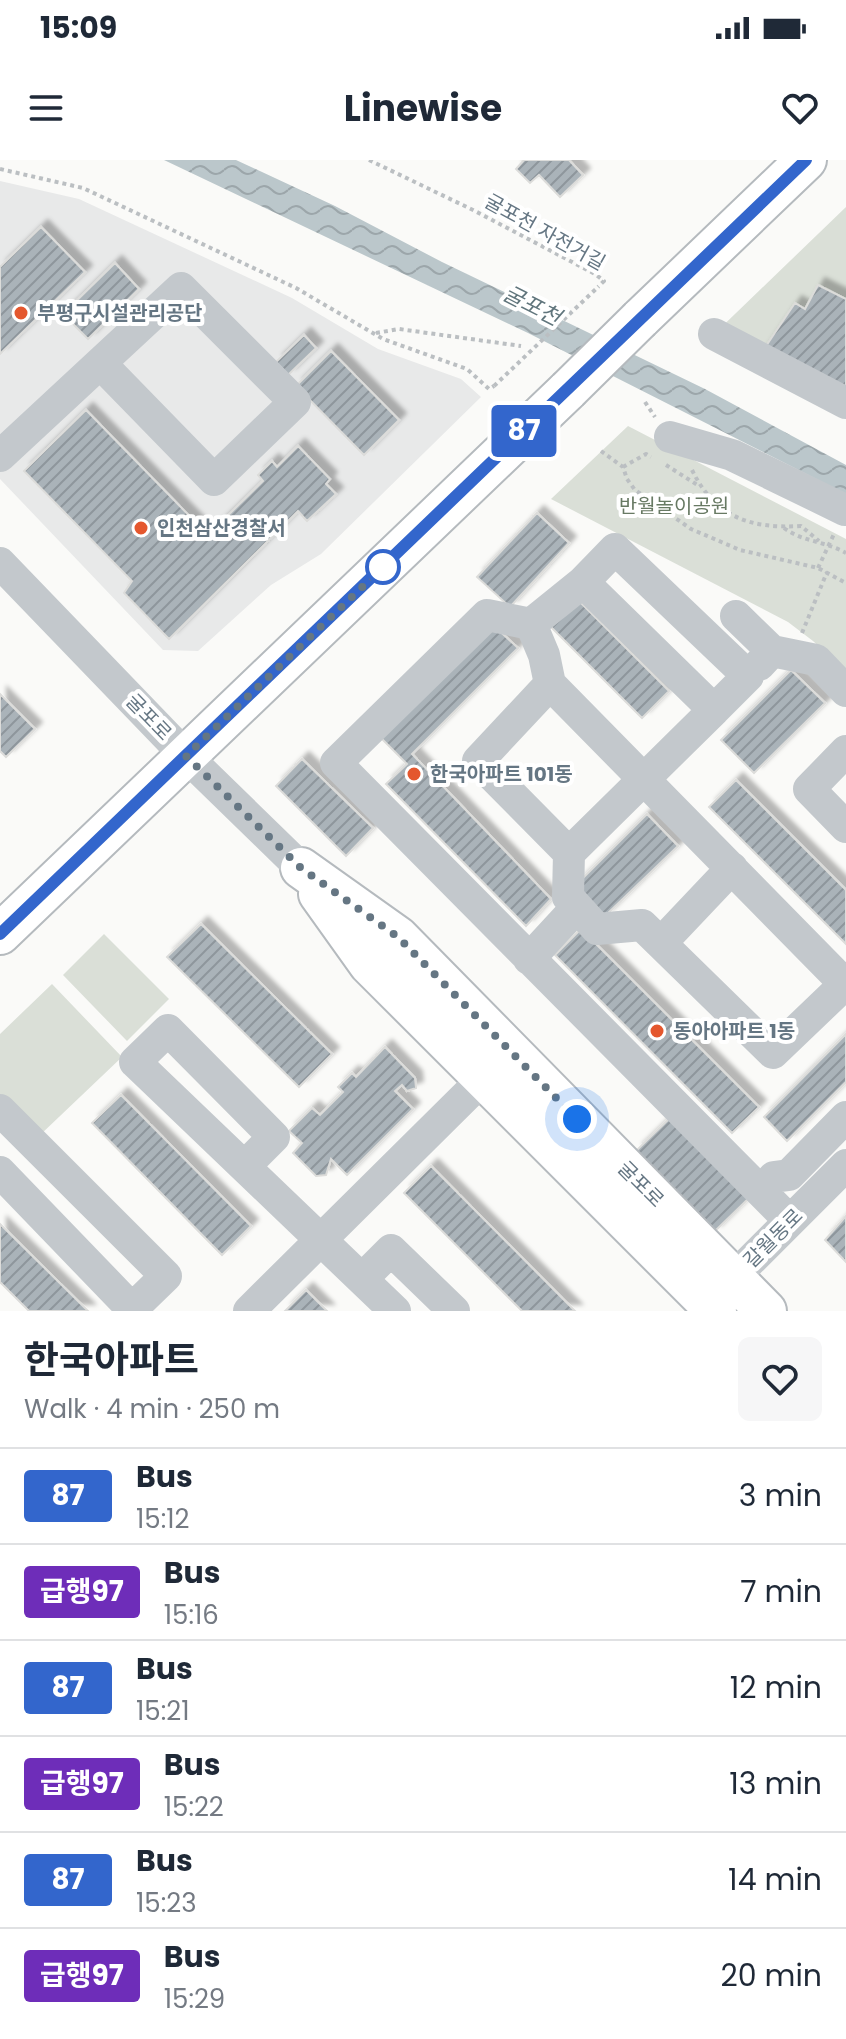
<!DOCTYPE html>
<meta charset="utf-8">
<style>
:root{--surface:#fff;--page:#f6f6f7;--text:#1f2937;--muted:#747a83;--line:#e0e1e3}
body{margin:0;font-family:Poppins,"Noto Sans KR",sans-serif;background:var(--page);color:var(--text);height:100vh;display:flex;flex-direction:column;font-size:30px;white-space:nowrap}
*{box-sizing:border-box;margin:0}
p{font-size:26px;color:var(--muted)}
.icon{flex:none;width:44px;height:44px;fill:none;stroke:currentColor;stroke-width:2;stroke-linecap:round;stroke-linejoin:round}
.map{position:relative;height:1151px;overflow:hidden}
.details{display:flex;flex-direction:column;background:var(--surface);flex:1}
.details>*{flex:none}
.badge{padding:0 16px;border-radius:6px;font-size:28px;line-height:52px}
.you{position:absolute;width:40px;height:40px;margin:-20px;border:6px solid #fff;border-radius:50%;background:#1a73e8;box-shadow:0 0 0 12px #1a73e833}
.map>.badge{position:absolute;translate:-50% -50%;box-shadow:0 0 0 4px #fff}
.round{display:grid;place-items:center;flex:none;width:84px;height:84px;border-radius:12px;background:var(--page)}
.head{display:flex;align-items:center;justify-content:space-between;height:136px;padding:0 24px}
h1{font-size:38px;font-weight:700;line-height:60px}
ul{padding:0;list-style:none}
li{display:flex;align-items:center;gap:24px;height:96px;padding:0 24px;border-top:2px solid var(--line)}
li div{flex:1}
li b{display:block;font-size:30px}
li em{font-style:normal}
li .badge{min-width:88px;font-weight:700;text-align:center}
.status{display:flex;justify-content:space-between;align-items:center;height:56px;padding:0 40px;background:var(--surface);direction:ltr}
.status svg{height:22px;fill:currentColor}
header{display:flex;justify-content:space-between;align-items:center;height:104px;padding:0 24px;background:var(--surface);font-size:36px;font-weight:700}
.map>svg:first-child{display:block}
.built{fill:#e8e9e9}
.park{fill:#dadfd7}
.water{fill:url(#water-waves)}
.building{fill:url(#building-hatch);stroke:#dcdcda;stroke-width:2;filter:url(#shadow)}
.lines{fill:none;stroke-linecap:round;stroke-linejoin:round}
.major-casing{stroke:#b5babe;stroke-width:44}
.path{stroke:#bbbfc2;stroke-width:4;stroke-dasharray:4 4;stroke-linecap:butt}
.minor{stroke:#c3c8cc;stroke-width:32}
.major{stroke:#fff;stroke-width:40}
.major-bridge-casing{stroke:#b5babe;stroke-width:44;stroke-linecap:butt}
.path-bridge{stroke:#bbbfc2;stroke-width:4;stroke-dasharray:4 4;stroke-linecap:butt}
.major-bridge{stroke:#fff;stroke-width:40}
.line-casing{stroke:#fff;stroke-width:18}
.line{stroke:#36c;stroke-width:12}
.walk{stroke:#657683;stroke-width:8;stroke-dasharray:0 14.4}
.poi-dot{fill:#e4572e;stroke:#fff;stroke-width:3}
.stop-dot{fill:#fff;stroke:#36c;stroke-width:4}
.labels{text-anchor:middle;stroke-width:8;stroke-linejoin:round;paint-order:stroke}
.street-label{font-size:20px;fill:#657683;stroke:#fff}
.poi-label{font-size:20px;font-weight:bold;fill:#657683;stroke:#fff;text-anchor:start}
.park-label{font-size:20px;fill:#687a64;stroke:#fff}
.water-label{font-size:22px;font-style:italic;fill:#60757c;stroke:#fff}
</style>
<div class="status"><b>15:09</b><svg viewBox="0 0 49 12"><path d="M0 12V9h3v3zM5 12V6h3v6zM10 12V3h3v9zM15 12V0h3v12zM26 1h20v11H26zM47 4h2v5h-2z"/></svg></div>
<header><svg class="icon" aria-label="menu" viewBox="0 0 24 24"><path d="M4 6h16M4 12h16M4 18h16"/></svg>Linewise<svg class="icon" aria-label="heart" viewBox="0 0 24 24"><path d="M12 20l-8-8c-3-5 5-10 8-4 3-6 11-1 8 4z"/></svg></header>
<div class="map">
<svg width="846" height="1151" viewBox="0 0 846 1151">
<defs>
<pattern id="water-waves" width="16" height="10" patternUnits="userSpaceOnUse" patternTransform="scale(2)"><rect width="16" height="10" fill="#bbc7cb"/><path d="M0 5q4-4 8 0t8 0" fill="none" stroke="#9ca6aa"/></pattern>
<pattern id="building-hatch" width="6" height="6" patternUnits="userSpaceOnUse" patternTransform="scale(2)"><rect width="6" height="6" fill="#aab3b9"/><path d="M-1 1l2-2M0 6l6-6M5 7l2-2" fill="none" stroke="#8e969c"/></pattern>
<filter id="shadow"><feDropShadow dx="7" dy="-7" stdDeviation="2" flood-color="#0004"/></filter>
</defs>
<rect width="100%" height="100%" fill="#fafaf8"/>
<path class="built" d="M0,21L79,39L292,138L378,189L461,219L481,237L321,394L271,425L198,491L163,490L0,319Z"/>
<path class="park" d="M846,47V251L707,181Z
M628,266L846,379V512L813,481L788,462L551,339Z
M104,774L169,839L127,881L63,815Z
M52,824L122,897L39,976L0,935V874Z"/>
<path class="water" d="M164,0H236L335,46L442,102L705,229L846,305V334L528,173Z"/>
<path class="building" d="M524,0H569L583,15L560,37L539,15L530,23L516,9Z
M41,67L85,112L0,194V107Z
M115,103L139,129L88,179L63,154Z
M818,125L846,139V239L760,195L795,143L805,149Z
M304,175L316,188L288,215L276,202Z
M331,191L399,260L364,295L296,226Z
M86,250L208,375L263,321L258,315L272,301L277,307L298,286L330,319L326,324L336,334L307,361L298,351L169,479L124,433L132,421L24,311Z
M537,353L569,383L510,447L477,417Z
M577,439L669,531L642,558L550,466Z
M494,466L518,488L412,594L551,739L526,766L386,624L407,604L379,576Z
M791,510L825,543L754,613L721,580Z
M0,534L35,569L6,597L0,591Z
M302,599L373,668L346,696L276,626Z
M736,620L846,730V784L709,647Z
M647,654L678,686L605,756L574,727Z
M201,764L332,894L299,927L167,797Z
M581,769L759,947L732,973L555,795Z
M846,874V922L787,981L764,957Z
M385,887L415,918L416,928L407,931L402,925L395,931L413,949L347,1015L331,999L326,1015L316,1016L293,993L302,983L289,971L312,948L320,955L343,932L338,927L352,913L356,917Z
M121,935L251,1066L222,1095L92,963Z
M673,955L748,1039L714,1072L636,991Z
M431,1006L575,1151H522L404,1033Z
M846,1056V1102L825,1080Z
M0,1064L88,1151H29L0,1122Z
M306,1130L327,1151H285Z"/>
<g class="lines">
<g class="major-casing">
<path id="major" d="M640,159L806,0
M301,708L398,777L766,1151
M319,734L369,804L716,1151
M0,774L568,230"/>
</g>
<path class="path" d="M369,0L473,50L595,114L604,121L598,127
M0,9L83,28L296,128L383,179L467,209L489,229L494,226
M376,173L399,169L521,186
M645,242L655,257
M601,291L623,307L627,319L635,330L691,369L740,390L818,408L846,423
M666,305L699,326
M623,307L646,294L651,297
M692,310C715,357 750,369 801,366L819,381
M784,368C803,382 825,381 846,393
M818,408L834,374
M802,473L827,412"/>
<path class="minor" d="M714,174L846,243
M670,277L732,295L845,350
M0,296L181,128L295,242L214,320L101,204
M0,403L186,596L301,708
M583,422L615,389L748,516L714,550
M736,456L772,491L759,505
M531,464L583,422L714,550L569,693L478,601L550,524L846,825
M772,491L816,500L846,531
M550,524L544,495L531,464L487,455L336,603L790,1061
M846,591L809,629L846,667
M569,693L568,737L597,769L642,765L773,893L845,824
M661,783L732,708
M529,799L577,747
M0,950L166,1116L132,1149
M245,1006L274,977L168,870L135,902L395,1151
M0,1012L134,1151
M761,1031L774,1017L789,1015L846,957
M362,1119L391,1090L454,1151
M718,1133L846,1005
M249,1151L483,919"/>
<use href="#major" class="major"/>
<g class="major-bridge-casing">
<path id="major-bridge" d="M568,230L640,159"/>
</g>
<path class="path-bridge" d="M494,226L598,127"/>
<use href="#major-bridge" class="major-bridge"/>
</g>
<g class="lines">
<g class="line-casing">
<path id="line" d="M0,774L806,0"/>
</g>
<use href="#line" class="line"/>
<path class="walk" d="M383,407L186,596L301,708L398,777L577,959"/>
</g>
<g class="poi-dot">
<circle cx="21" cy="153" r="8"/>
<circle cx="141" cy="368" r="8"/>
<circle cx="414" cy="614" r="8"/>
<circle cx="657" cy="871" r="8"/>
</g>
<circle class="stop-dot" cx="383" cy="407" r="16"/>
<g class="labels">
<g class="street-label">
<text transform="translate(545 72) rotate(29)" y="7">굴포천 자전거길</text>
<text transform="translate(149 557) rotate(46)" y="7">굴포로</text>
<text transform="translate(641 1024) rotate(45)" y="7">굴포로</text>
<text transform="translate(773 1078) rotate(-45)" y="7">갈월동로</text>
</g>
<g class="poi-label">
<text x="37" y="160">부평구시설관리공단</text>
<text x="157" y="375">인천삼산경찰서</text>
<text x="430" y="621">한국아파트 101동</text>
<text x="673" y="878">동아아파트 1동</text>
</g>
<g class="park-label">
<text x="674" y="353">반월놀이공원</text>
</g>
<g class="water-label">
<text transform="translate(532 145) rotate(27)" y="8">굴포천</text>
</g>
</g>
</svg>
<div class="you" style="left:577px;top:959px"></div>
<b class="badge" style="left:524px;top:271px;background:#36c;color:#fff">87</b>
</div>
<section class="details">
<div class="head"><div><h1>한국아파트</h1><p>Walk · 4 min · 250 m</p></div><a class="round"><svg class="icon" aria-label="heart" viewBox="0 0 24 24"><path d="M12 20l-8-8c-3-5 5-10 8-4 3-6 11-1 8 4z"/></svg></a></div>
<ul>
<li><span class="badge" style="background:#36c;color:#fff">87</span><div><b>Bus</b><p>15:12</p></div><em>3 min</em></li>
<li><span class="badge" style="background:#6e2db9;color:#fff">급행97</span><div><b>Bus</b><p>15:16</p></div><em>7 min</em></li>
<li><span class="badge" style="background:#36c;color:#fff">87</span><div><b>Bus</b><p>15:21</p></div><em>12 min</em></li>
<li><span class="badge" style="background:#6e2db9;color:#fff">급행97</span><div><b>Bus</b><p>15:22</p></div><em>13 min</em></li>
<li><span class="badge" style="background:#36c;color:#fff">87</span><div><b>Bus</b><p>15:23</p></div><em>14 min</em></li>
<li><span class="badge" style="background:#6e2db9;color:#fff">급행97</span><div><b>Bus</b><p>15:29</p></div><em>20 min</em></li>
</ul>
</section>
